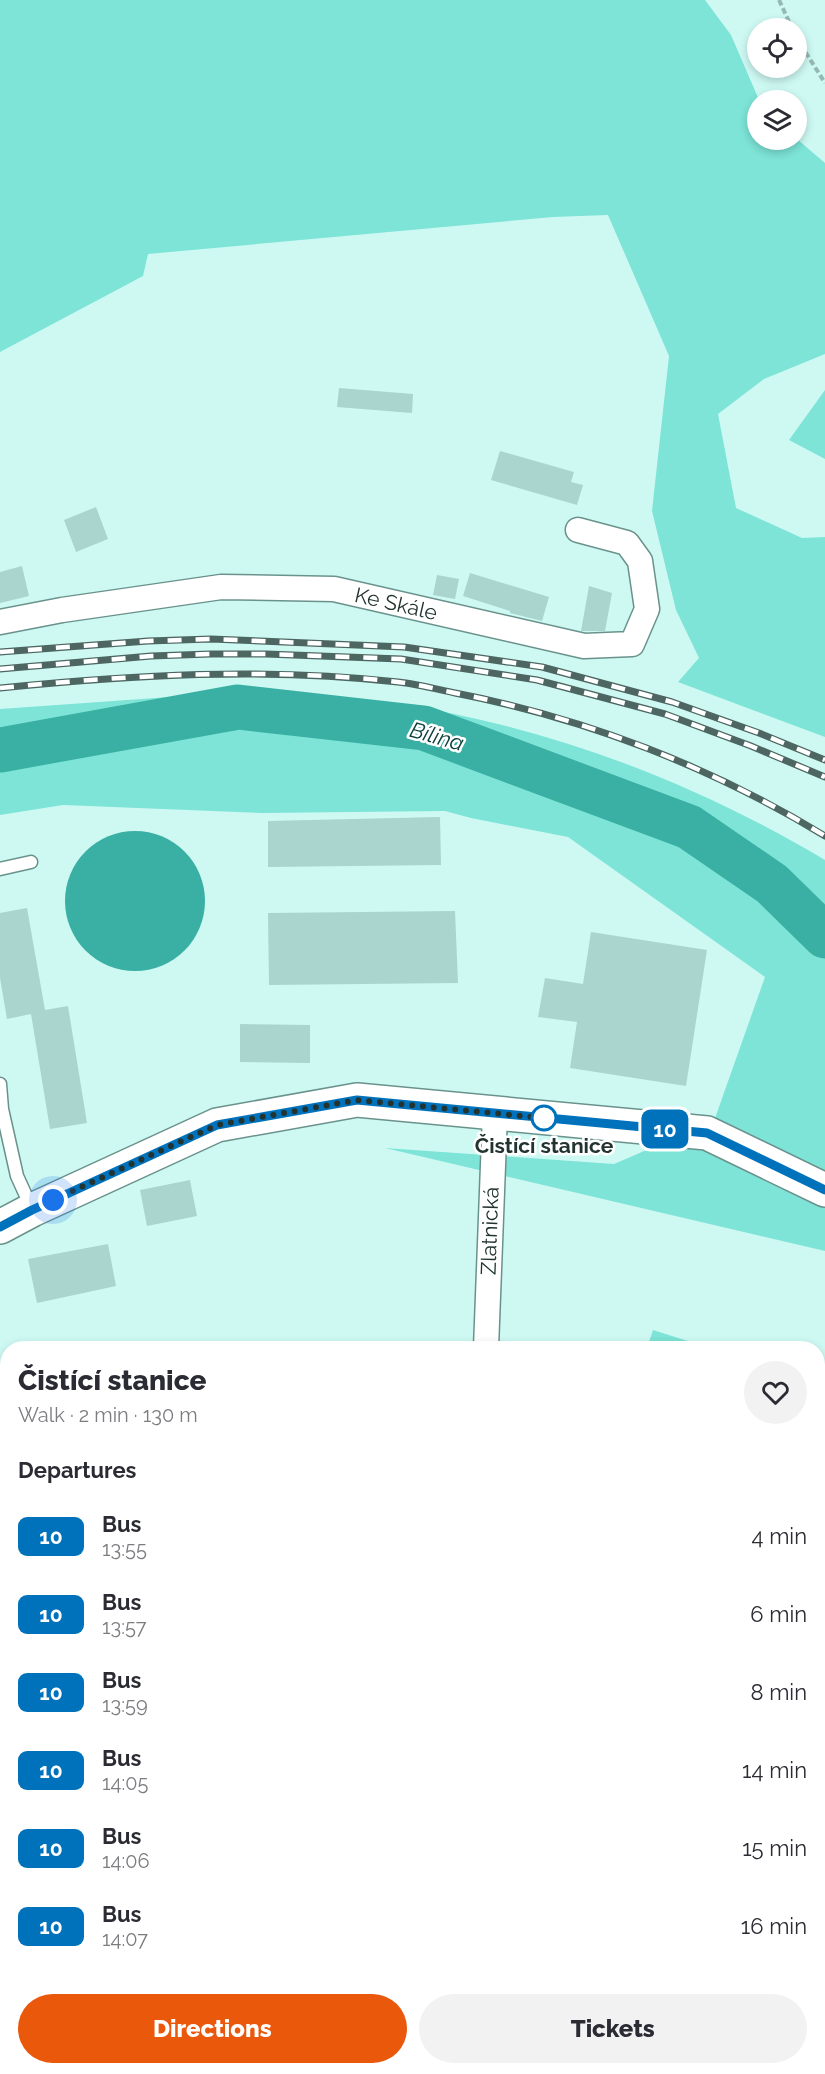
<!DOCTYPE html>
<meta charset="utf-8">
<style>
:root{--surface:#fff;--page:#f2f2f3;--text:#2b2b33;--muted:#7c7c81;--accent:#ea580c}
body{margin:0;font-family:Raleway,sans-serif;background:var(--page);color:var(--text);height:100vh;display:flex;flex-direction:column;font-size:22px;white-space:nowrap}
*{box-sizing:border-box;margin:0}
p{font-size:20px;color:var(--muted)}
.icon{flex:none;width:33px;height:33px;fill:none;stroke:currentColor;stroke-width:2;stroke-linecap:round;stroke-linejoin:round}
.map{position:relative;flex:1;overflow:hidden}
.details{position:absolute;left:0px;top:1341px;width:825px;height:734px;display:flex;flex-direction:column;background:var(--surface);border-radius:24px 24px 0 0;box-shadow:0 3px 9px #0003}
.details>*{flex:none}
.badge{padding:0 12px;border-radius:9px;font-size:21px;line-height:39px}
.buttons{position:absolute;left:747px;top:18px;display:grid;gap:12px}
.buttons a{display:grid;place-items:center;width:60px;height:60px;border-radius:50%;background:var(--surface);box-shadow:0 3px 9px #0003;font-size:30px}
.you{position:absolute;width:30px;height:30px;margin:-15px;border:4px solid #fff;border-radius:50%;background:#1a73e8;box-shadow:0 0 0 9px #1a73e833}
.map>.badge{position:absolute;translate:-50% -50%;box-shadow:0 0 0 3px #fff}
h2{padding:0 18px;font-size:22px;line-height:54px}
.round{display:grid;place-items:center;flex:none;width:63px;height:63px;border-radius:32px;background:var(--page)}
.summary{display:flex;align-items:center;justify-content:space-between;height:102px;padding:0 18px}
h1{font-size:28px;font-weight:800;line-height:45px}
.primary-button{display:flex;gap:12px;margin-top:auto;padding:12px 18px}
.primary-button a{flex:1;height:69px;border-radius:36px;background:var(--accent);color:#fff;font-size:24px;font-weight:800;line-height:69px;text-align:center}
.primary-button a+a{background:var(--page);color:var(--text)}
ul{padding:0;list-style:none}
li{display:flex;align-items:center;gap:18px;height:78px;padding:0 18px}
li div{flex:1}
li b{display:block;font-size:22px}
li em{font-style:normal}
li .badge{min-width:66px;font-weight:700;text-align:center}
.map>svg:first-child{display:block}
.green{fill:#7de4d7}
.water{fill:#39b0a3}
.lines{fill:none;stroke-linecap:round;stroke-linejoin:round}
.river{stroke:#39b0a3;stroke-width:45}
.building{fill:#aad4ce}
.lane-casing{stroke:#6a928c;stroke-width:15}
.street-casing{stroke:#6a928c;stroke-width:27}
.secondary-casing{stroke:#6a928c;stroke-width:36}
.path{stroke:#96b8b3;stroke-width:4;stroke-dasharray:6 3;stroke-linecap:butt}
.lane{stroke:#fff;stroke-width:12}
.street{stroke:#fff;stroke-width:24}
.secondary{stroke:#fff;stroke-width:33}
.rail-casing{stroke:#4e6662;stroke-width:7}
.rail{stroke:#fff;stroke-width:4.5;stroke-dasharray:14;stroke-linecap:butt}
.line-casing{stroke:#fff;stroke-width:14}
.line{stroke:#0072bc;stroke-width:9}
.walk{stroke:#223330;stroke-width:6;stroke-dasharray:0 10.8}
.stop-dot{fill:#fff;stroke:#0072bc;stroke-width:3}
.labels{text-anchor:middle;stroke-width:5;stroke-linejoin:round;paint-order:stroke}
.street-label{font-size:21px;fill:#223330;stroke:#fff}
.stop-label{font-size:21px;font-weight:bold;fill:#223330;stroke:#fff}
.water-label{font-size:22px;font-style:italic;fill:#0c413c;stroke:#fff}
</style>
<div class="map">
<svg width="825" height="2074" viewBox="0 0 825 2074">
<rect width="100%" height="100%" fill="#cef9f3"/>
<path class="green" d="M0,0H705L731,35L759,100L758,140L797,139L825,163V354L764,379L718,414L736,508L802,538L825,537V737L678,682L699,658L676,610L652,511L669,356L608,215L553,217L148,254L143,276L0,352Z
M825,390V459L789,440Z
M212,694C255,695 297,697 339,700C359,701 379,701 398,704C550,727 694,782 825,860V1251L385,1148L614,1164L714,1121L765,977L568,837L471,818L445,811L261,813L63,805L0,815V709Z
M653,1330L710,1348H647Z
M0,1965L7,1967L8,2067H226L239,2074H0Z"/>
<path class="water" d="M65 901a70 70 0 1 1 140 0a70 70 0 1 1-140 0Z"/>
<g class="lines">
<path class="river" d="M0,750L238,707L424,728L689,827L772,884L825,936"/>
</g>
<path class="building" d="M339,388L413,394L412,413L337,407Z
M500,451L574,472L571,482L583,485L577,505L491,480Z
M96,507L108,539L76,552L64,520Z
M22,566L29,596L0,603V572Z
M470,573L549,597L542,621L510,613V611L463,596Z
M437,575L459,579L455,599L433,595Z
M589,586L612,593L605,631H581Z
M440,817L441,865L268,867V821Z
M27,908L45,1010L68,1006L87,1123L50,1129L31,1014L7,1019L0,978V913Z
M455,911L458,983L269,985L268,913Z
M591,932L707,950L686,1086L570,1068L577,1022L538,1017L545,978L583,984Z
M240,1024L310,1025V1063L240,1062Z
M190,1180L197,1216L147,1226L140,1190Z
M108,1244L116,1286L37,1303L28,1259Z"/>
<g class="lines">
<g class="lane-casing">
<path id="lane" d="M0,869L31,862
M0,1084L2,1109L17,1176L32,1209
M621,2074L624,2067"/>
</g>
<g class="street-casing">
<path id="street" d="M0,622L62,610L221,587L334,589L584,646L632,644L647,609L640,561L627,543L578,530
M486,1348L495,1113
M818,1735L825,1738
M0,1736L8,1735
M818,2052L825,2055"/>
</g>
<g class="secondary-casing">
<path id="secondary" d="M0,1227L32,1210L217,1125L357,1100L707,1133L825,1190"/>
</g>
<path class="path" d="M779,0L792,28
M796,37L825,83"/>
<use href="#lane" class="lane"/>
<use href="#street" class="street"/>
<use href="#secondary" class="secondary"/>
<g class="rail-casing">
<path id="rail" d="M0,652L148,641L211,639L404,647L542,667L672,702L759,733L825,760
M0,669L151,656L211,654H266L401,659L537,680L665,714L751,746L825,777
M0,688C132,675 265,667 398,682C417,684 436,689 455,693C585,718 712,767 825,836"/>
</g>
<use href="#rail" class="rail"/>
</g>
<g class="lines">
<g class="line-casing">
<path id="line" d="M0,1227L32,1210L217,1125L357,1100L707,1133L825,1190"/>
</g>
<use href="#line" class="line"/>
<path class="walk" d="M53,1200L217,1125L357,1100L544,1118"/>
</g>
<circle class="stop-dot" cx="544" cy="1118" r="12"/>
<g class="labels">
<g class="street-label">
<text transform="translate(396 604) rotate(13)" y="7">Ke Skále</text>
<text transform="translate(490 1231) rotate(-88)" y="7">Zlatnická</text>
</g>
<g class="stop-label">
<text x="544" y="1153">Čistící stanice</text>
</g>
<g class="water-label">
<text transform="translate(437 736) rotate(16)" y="8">Bílina</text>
</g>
</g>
</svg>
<div class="buttons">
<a><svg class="icon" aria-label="locate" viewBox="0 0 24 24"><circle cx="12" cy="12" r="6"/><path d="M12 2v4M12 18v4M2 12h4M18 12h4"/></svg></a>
<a><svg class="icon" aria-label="layers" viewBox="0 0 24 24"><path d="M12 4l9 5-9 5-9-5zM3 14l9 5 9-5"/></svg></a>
</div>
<div class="you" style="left:53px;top:1200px"></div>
<b class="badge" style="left:665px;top:1129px;background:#0072bc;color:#fff">10</b>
<section class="details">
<div class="summary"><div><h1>Čistící stanice</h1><p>Walk · 2 min · 130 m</p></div><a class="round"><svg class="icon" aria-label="heart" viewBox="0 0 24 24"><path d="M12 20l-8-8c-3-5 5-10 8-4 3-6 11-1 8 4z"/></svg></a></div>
<h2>Departures</h2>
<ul>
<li><span class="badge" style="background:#0072bc;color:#fff">10</span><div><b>Bus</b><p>13:55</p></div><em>4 min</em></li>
<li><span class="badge" style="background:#0072bc;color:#fff">10</span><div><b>Bus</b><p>13:57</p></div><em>6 min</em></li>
<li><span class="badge" style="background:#0072bc;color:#fff">10</span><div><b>Bus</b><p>13:59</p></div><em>8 min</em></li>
<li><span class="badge" style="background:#0072bc;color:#fff">10</span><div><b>Bus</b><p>14:05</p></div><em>14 min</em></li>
<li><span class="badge" style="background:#0072bc;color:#fff">10</span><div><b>Bus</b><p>14:06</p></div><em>15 min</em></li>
<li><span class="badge" style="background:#0072bc;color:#fff">10</span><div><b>Bus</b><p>14:07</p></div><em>16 min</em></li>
</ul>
<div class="primary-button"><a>Directions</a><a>Tickets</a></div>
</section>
</div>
